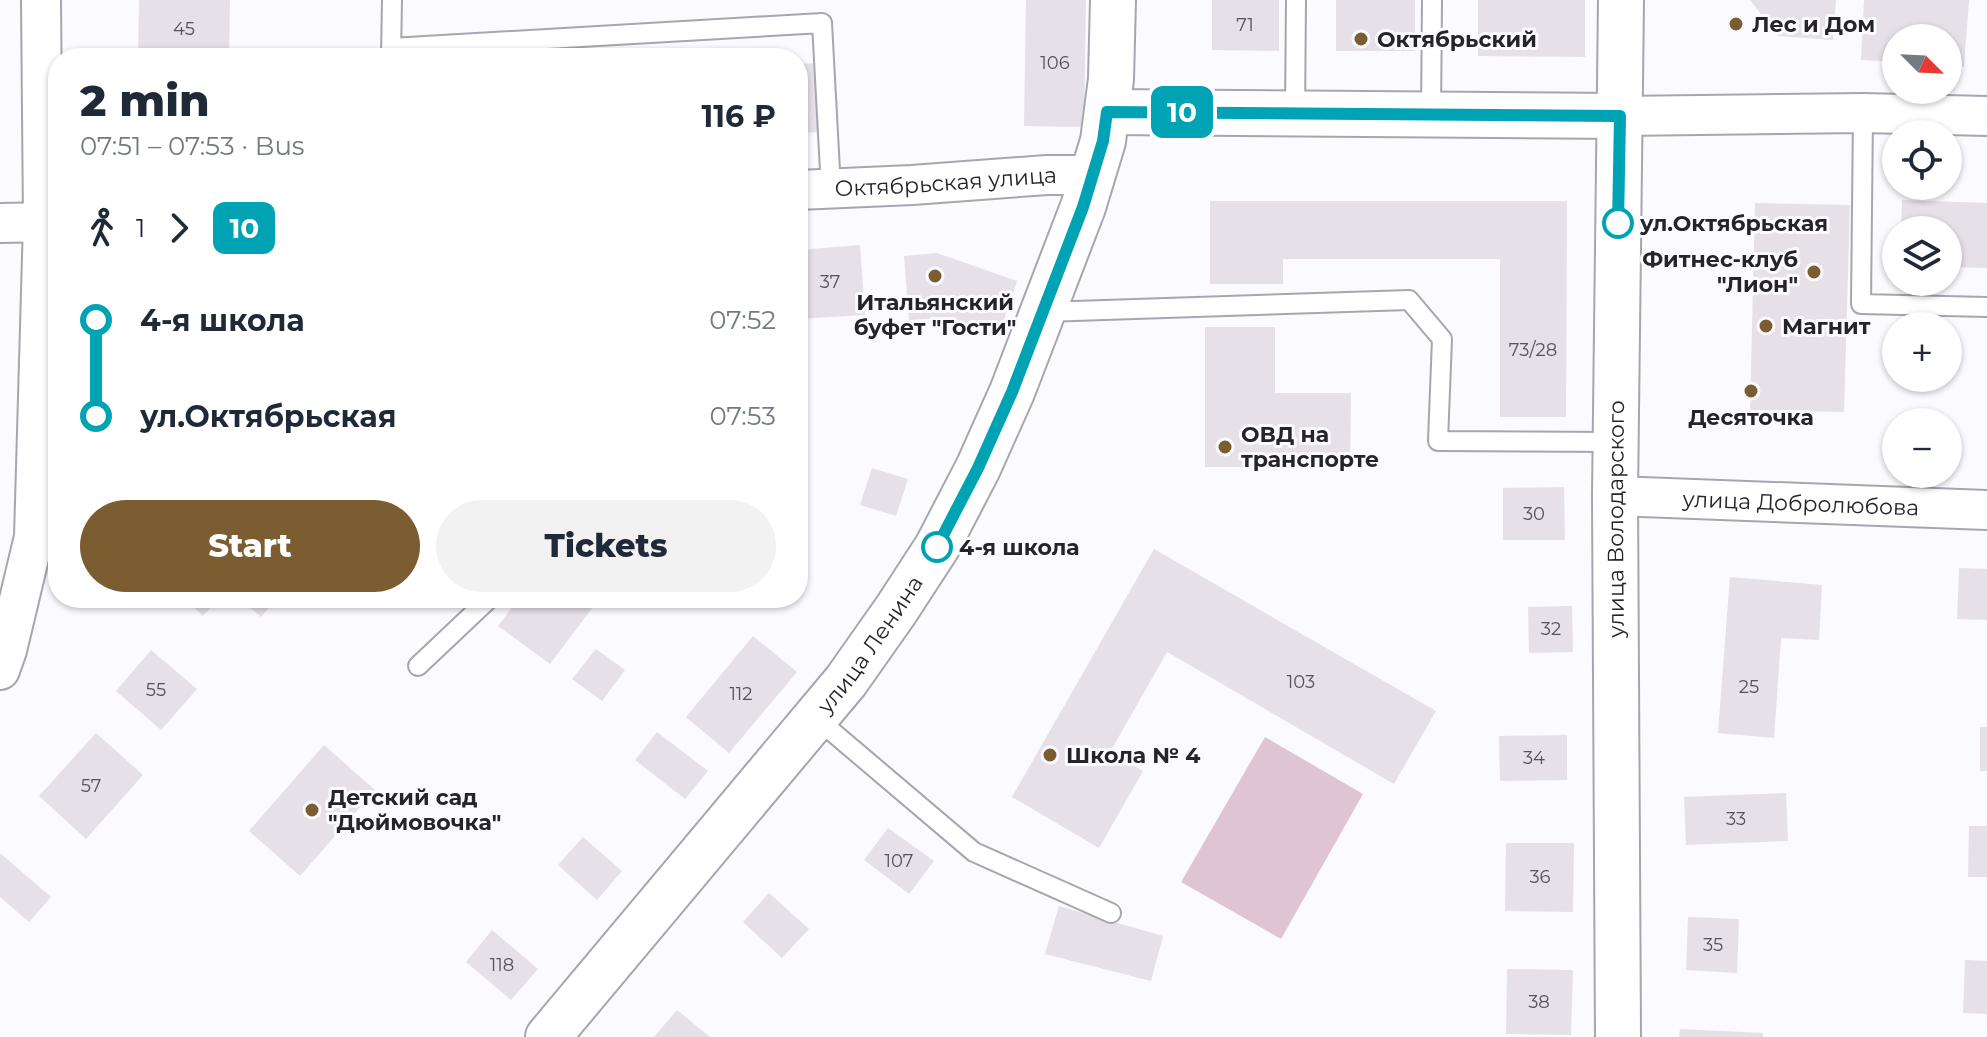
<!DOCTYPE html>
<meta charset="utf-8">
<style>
:root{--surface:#fff;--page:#f2f2f3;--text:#1f2937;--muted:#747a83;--accent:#7b5d31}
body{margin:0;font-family:Montserrat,sans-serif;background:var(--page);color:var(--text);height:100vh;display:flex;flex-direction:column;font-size:30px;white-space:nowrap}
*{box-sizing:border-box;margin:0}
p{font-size:26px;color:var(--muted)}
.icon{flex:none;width:44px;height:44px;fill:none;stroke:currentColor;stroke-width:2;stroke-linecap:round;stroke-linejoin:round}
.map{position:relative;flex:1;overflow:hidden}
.drawer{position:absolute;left:48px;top:48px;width:760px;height:560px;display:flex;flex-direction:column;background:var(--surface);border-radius:32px;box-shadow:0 2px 6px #0004}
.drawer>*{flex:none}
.badge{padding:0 16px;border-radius:12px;font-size:28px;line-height:52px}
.needle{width:52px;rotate:114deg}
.buttons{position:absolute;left:1882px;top:24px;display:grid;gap:16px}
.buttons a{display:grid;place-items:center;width:80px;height:80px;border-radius:50%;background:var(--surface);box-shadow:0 2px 6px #0004;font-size:40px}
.map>.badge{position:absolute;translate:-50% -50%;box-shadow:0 0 0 4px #fff}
.legs{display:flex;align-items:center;gap:12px;height:88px;padding:0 32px;font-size:26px}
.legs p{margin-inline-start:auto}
.headline{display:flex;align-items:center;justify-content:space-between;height:136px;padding:0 32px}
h1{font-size:44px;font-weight:800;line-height:60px}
.cta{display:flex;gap:16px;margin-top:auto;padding:16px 32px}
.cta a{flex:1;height:92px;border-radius:48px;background:var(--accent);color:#fff;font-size:32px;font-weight:800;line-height:92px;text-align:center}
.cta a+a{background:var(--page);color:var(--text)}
ul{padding:0 32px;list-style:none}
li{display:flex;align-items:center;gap:28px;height:96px;font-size:30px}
li i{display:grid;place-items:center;width:12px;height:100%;margin:0 10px;background:currentColor}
li i::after{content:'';width:20px;height:20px;margin:-10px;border:6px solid;border-radius:50%;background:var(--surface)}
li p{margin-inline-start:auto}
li:first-child i{background:linear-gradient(#0000 50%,currentColor 0)}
li:last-child i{background:linear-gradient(currentColor 50%,#0000 0)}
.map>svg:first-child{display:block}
.green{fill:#dfc5d3}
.building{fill:#e6e0e9}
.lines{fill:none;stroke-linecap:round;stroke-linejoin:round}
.lane-casing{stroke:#a6a6b0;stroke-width:22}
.street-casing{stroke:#a6a6b0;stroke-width:42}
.secondary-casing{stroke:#a6a6b0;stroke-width:48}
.primary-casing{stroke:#a6a6b0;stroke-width:48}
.lane{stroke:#fff;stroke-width:18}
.street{stroke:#fff;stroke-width:38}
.secondary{stroke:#fff;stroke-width:44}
.primary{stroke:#fff;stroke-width:44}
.line-1-casing{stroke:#fff;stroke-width:18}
.line-1{stroke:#00a3b4;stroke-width:12}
.poi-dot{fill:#7b5d31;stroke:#fafaff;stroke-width:3}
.stop-1-dot{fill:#fff;stroke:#00a3b4;stroke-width:4}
.labels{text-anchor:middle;stroke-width:6;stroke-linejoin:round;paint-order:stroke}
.number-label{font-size:18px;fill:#555459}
.poi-label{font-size:22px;font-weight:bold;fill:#252529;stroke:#fafaff;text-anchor:start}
.street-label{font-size:22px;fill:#252529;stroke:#fafaff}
.stop-label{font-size:22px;font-weight:bold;fill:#252529;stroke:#fafaff;text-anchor:start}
</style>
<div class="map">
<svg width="1987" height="1037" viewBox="0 0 1987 1037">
<rect width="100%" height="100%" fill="#fafaff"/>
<path class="green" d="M1265,737L1363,794L1281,939L1181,882Z"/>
<path class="building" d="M139,0H230L229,58H138Z
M1026,0H1086L1084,127L1024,126Z
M1212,0H1279V51L1212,50Z
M1336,0H1415V51H1336Z
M1478,0H1585V57L1478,56Z
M1750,0H1836L1833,40L1778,36Z
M1864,0H1969L1964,67L1948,66V38H1896V62L1861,60Z
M823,63L826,132L798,133V64Z
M1902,200L1987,203V268L1948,267V230H1901Z
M1210,201H1567L1566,417H1500V259H1283V284H1210Z
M1755,203L1850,205L1844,412L1750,410Z
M860,245L865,315L798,319V250Z
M937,253L1017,281L998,337L942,318L909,320L904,256Z
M1205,327H1275V393H1351L1350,467H1205Z
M872,468L908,479L896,516L860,505Z
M1564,487L1565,540H1503V488Z
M1154,549L1436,711L1394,784L1167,652L1110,752L1143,771L1099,848L1012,797Z
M1959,568L1987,569V620L1957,619Z
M1730,577L1822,585L1819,640L1781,638L1774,738L1718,733Z
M184,598H220L203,616Z
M239,598H277L261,617Z
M519,598H589L596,603L550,664L498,626Z
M1572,606L1573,652L1529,653L1528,607Z
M753,636L797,672L729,753L686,717Z
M596,649L625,670L602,701L572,679Z
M151,650L197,689L161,730L116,691Z
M1980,727H1987V771H1980Z
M657,732L708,771L685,799L635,760Z
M96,733L143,775L86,839L39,796Z
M1567,735V780L1500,781L1499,736Z
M324,745L375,790L300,876L249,831Z
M1786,793L1788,841L1686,845L1684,797Z
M1969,826H1987V877H1968Z
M888,828L934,861L909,894L864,860Z
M583,837L622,871L597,900L558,865Z
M1506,843H1574L1573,912L1505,911Z
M0,853L51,897L29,922L0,897Z
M769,893L809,929L782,958L743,922Z
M1059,906L1163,936L1151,981L1045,954Z
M1688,917L1739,919L1737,973L1686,970Z
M492,930L538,969L511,1000L466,962Z
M1965,960L1987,961V1014L1963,1013Z
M1507,969L1573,970L1571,1035L1506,1034Z
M677,1010L710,1037H654Z
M1680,1029L1763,1033V1037H1679Z"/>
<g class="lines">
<g class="lane-casing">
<path id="lane" d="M391,48L822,23L831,189
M391,57L392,0
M1295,113L1296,0
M1863,113L1861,304L1987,307
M1431,114L1432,0
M1044,312L1409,300L1442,339L1438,441L1616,442
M418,666L490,598
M816,718L974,852L1111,913"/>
</g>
<g class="street-casing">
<g id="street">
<path d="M1620,116L1863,113L1987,116"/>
<path id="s1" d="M798,190L912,185L1047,175H1092"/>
<path d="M0,223L58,222"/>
<path id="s2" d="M1615,496L1987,510"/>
<path d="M0,670L7,650L34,537L43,222L41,0"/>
</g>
</g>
<g class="secondary-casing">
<g id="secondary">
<path d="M1107,112L1620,116"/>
<path id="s3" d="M548,1037L846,681L896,610L937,547L978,468L1012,392L1083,207L1103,141L1111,79L1113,0"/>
</g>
</g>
<g class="primary-casing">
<g id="primary">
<path id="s4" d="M1618,1037L1615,496L1621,0"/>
</g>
</g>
<use href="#lane" class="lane"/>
<use href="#street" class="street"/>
<use href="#secondary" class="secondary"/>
<use href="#primary" class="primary"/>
</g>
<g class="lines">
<g class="line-1-casing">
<path id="line-1" d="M937,547L978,468L1012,392L1083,207L1103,141L1107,112L1620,116L1618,223"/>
</g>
<use href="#line-1" class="line-1"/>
</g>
<g class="poi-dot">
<circle cx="1736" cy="24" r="8"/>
<circle cx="1361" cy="39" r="8"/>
<circle cx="1814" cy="272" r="8"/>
<circle cx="935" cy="276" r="8"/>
<circle cx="1766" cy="326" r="8"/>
<circle cx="1751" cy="391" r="8"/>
<circle cx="1225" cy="447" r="8"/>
<circle cx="1050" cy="755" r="8"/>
<circle cx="312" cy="810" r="8"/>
</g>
<g class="stop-1-dot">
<circle cx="1618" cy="223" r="14"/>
<circle cx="937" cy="547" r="14"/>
</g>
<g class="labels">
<g class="number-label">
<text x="1245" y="31">71</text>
<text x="184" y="35">45</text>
<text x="1055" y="69">106</text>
<text x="830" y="288">37</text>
<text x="1533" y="356">73/28</text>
<text x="1534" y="520">30</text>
<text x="1551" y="635">32</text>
<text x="1301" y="688">103</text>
<text x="1749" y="693">25</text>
<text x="156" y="696">55</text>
<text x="741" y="700">112</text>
<text x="1534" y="764">34</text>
<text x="91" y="792">57</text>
<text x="1736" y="825">33</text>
<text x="899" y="867">107</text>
<text x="1540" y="883">36</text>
<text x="1713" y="951">35</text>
<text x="502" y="971">118</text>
<text x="1539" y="1008">38</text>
</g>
<g class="poi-label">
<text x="1752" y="32">Лес и Дом</text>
<text x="1377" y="47">Октябрьский</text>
<text x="1798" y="267" text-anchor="end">Фитнес-клуб<tspan x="1798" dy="25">"Лион"</tspan></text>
<text x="935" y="310" text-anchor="middle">Итальянский<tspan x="935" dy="25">буфет "Гости"</tspan></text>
<text x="1782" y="334">Магнит</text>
<text x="1751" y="425" text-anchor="middle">Десяточка</text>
<text x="1241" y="442">ОВД на<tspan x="1241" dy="25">транспорте</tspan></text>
<text x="1066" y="763">Школа № 4</text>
<text x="328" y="805">Детский сад<tspan x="328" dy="25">"Дюймовочка"</tspan></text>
</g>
<g class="street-label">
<text dy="8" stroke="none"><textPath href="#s1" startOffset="148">Октябрьская улица</textPath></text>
<text dy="8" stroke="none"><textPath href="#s2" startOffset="186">улица Добролюбова</textPath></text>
<text dy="8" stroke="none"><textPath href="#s4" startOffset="518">улица Володарского</textPath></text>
<text dy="8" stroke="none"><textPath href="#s3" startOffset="508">улица Ленина</textPath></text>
</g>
<g class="stop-label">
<text x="1640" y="231">ул.Октябрьская</text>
<text x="959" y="555">4-я школа</text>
</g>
</g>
</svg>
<div class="buttons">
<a><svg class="needle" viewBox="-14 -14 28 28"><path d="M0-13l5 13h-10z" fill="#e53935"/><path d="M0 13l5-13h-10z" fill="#747a83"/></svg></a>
<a><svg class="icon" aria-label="locate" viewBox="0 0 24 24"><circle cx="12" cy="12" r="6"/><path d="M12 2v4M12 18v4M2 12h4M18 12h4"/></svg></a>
<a><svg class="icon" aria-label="layers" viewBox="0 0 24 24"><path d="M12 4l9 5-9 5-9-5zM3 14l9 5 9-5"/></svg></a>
<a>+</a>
<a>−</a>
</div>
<b class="badge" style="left:1182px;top:112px;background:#00a3b4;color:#fff">10</b>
<section class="drawer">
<div class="headline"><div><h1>2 min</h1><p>07:51 – 07:53 · Bus</p></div><b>116 ₽</b></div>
<div class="legs"><svg class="icon" aria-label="walk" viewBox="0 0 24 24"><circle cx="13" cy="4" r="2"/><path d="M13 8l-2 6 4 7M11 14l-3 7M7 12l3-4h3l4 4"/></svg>1<svg class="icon" aria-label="forward" viewBox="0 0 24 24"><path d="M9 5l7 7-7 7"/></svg><b class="badge" style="background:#00a3b4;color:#fff">10</b></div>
<ul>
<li><i style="color:#00a3b4"></i><b>4-я школа</b><p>07:52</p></li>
<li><i style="color:#00a3b4"></i><b>ул.Октябрьская</b><p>07:53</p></li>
</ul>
<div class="cta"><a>Start</a><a>Tickets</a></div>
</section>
</div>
